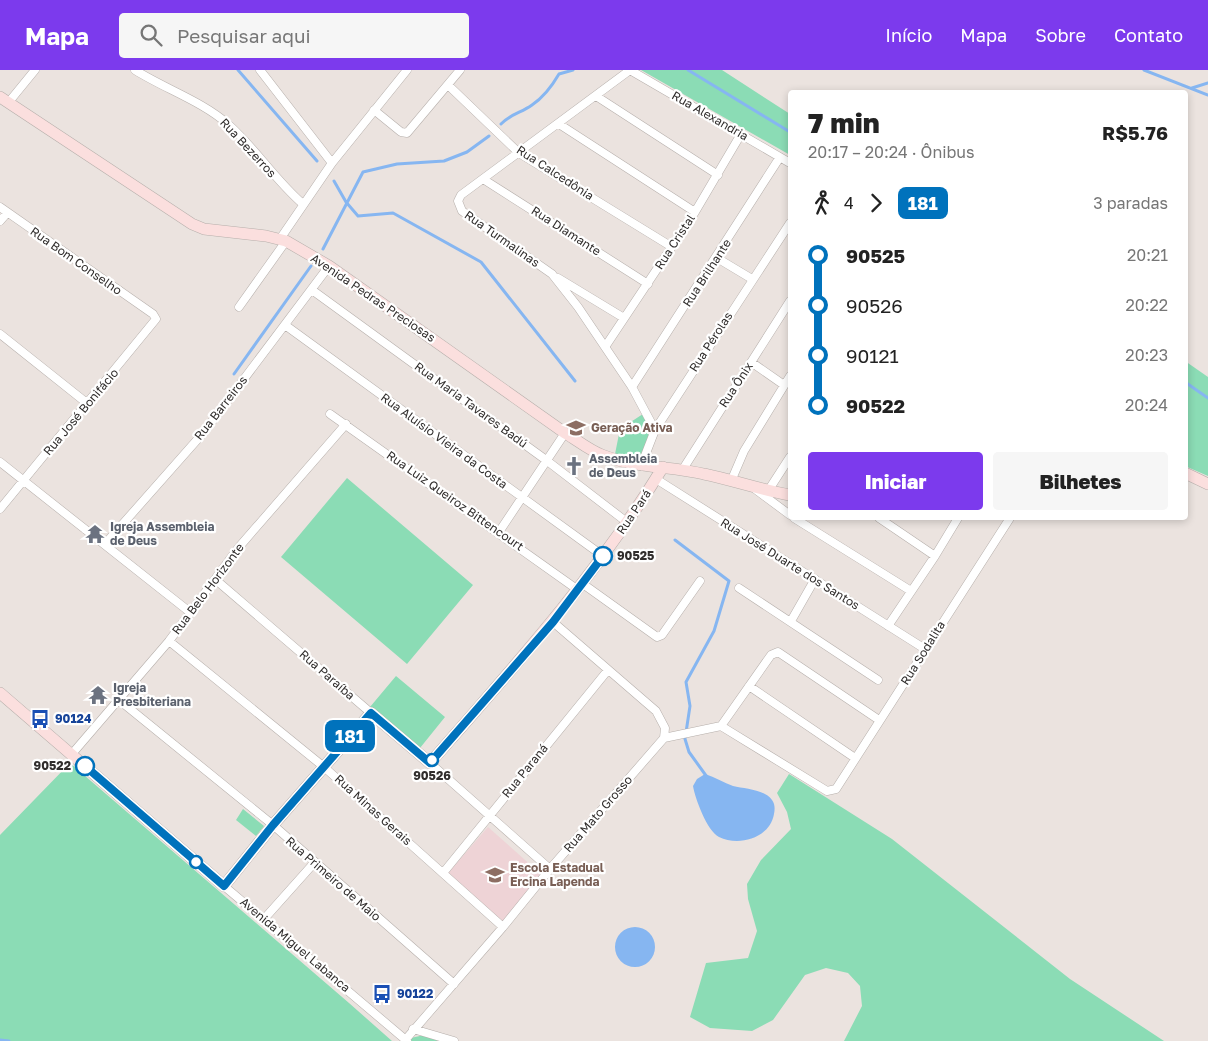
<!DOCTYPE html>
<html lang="pt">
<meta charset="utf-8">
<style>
:root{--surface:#fff;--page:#f6f6f6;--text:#222;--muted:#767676;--accent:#7c3aed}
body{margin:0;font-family:"Golos Text",sans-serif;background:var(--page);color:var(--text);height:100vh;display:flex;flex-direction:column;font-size:19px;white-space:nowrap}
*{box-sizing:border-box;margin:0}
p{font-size:16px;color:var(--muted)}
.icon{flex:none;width:28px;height:28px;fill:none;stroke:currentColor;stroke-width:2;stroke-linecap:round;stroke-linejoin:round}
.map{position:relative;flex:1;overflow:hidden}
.sheet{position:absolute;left:788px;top:20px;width:400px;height:430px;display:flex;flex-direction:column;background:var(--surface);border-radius:5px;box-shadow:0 2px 8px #0003}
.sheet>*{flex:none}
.badge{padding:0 10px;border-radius:8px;font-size:18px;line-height:32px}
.map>.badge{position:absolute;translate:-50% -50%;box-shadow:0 0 0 2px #fff}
.legs{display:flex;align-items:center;gap:8px;height:55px;padding:0 20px;font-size:16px}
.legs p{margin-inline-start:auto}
.headline{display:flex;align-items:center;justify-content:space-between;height:85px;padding:0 20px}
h1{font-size:28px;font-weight:800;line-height:38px}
.button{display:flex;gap:10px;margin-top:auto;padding:10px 20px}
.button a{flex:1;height:58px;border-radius:5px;background:var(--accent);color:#fff;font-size:20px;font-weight:800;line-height:58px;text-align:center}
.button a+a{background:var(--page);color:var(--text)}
ul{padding:0 20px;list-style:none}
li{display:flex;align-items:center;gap:18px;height:50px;font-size:19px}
li i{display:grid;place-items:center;width:8px;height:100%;margin:0 6px;background:currentColor}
li i::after{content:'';width:12px;height:12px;margin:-6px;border:4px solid;border-radius:50%;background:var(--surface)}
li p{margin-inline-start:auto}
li:first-child i{background:linear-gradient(#0000 50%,currentColor 0)}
li:last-child i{background:linear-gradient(currentColor 50%,#0000 0)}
header{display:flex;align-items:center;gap:30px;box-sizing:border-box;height:70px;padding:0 25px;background:var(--accent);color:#fff}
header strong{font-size:24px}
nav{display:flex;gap:28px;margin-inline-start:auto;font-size:18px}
.search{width:350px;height:45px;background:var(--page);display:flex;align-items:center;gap:12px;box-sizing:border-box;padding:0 18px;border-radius:5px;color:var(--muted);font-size:19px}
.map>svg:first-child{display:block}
.education{fill:#eed3d6}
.green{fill:#8bdcb5}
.water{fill:#86b6f1}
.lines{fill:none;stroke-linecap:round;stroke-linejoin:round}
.stream{stroke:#86b6f1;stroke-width:3}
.minor-casing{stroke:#b6afab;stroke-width:9}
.secondary-casing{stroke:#b6afab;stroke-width:12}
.minor{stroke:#fff;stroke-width:8}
.secondary{stroke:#fbdfde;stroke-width:11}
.line-1-casing{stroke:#fff;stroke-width:11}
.line-1{stroke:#0072bc;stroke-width:8}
.stop-1-dot{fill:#fff;stroke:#0072bc;stroke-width:2.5}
.labels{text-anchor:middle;stroke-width:4.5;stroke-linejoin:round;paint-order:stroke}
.street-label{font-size:12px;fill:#302d2c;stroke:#fff}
.education-label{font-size:12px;font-weight:bold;fill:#785e54;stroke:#fff;text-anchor:start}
.worship-label{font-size:12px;font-weight:bold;fill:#5b616d;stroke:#fff;text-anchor:start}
.stop-label{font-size:12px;font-weight:bold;fill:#302d2c;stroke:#fff;text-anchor:start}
.transit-label{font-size:12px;font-weight:bold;fill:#164399;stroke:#fff;text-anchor:start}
</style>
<header>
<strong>Mapa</strong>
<div class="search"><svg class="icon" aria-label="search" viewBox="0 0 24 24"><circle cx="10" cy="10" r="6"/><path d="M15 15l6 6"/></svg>Pesquisar aqui</div>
<nav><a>Início</a><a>Mapa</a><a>Sobre</a><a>Contato</a></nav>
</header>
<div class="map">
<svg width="1208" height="971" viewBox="0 0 1208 971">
<rect width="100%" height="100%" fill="#ebe3df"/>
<path class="education" d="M488,757L543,806L503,853L447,804Z"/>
<path class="green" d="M641,0H722L790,44V85Z
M1185,291L1208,307V406L1185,396Z
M646,342L655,360L641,396L614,389L620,359Z
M347,408L473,515L407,594L281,487Z
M396,606L445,647L420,678L370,637Z
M70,693L349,933L392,971H0V765Z
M789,704L892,769L1070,909L1164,971H844L862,936L860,916L848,903L826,898L805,905L773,950L752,961L710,958L690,947L706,893L748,888L757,861L748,829L747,814L761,790L791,759L787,742L777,723Z
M243,739L264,756L256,766L236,750Z
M429,964L454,971H407L406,969Z"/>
<path class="water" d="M705,704C715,707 724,713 733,716C745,719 764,719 772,730C775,734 775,739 774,744C770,768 739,777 719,767C707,761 695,728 693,716L697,709Z
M615 877a20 20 0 1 1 40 0a20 20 0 1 1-40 0Z"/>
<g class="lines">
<path class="stream" d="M238,0L317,91
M688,0L790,62
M1144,0L1208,25
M1192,18L1208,13
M501,54C512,43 521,43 532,35C544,27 552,16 559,4L573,0
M334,111L346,132L358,146L393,143L481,192L575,311
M323,179L363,102L397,94L444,91L467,82L489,66
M234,304L311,196
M1185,312L1208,328
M675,470L729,511L714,561L686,612L690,636L685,669L689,682L707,707
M0,970L9,971"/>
<g class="minor-casing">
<path id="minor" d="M135,0C165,19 202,31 229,55C256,79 275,110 303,134
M260,0L332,93
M630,0L461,125L458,131L462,141L552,204L578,237L632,317L655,360
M630,0L790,93
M448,15L519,83L672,177
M596,26L718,105
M8,33L35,0
M374,40L401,62L407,63L460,0
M559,54L695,142
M483,109L648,214
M0,137L153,244L156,249L0,439
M0,151L7,143
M280,169L332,93L407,0
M717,188L752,209
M558,208L624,248
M312,220L546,390L628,453
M239,237L286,171
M285,255L603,486
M0,264L88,334
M605,277L695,142L741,64
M751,292L784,315
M632,317L780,87
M330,344L578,520
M0,392L191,543
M641,396L655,360L790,153
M683,399L790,231
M656,409L925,579
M732,409L744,381L790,306
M755,419L790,445
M768,421L790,387
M794,448L911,521
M879,448L935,486
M499,462L565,363
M105,474L204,362L329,196
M216,510L371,643
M583,514L657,567L662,565L700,511
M739,518L878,610
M791,551L815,509
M888,556L935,486L958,448
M169,571L324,697L503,857
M749,616L855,688
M119,630L273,755L454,914
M721,656L827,721L836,719L1010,448
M721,656L771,585L778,582L879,650
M664,668L721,656
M71,685L169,571L239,477L346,354
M430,693L550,799
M443,803L608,600
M224,816L407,971
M264,849L314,793
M413,959L454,971
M406,969L503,857L550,799L664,668L665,658L656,641L553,552"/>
</g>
<g class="secondary-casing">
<path id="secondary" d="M0,27L192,154L204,159L266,166L286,171L329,196L565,363C577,370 589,380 602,385C635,398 670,396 704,404C733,410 761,420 790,425
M1185,403L1208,414
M0,623L224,816L273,755L371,643L430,693C513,598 597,505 663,397"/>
</g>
<use href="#minor" class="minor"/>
<use href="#secondary" class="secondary"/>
</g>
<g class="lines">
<g class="line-1-casing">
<path id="line-1" d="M85,696L224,816L273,755L371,643L430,693L553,552L603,486"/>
</g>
<use href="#line-1" class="line-1"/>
</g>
<defs>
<g id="school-bare" transform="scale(1.5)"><path d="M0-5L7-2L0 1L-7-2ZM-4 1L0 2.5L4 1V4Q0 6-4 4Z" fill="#8d6e63" stroke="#fff" stroke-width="2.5" paint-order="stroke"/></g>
<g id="church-bare" transform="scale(1.5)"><path d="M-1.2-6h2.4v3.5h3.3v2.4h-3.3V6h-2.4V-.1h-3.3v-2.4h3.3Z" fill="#6b7280" stroke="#fff" stroke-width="2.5" paint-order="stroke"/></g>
<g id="temple-bare" transform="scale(1.5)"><path d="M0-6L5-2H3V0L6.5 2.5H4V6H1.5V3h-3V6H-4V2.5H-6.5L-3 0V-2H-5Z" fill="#6b7280" stroke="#fff" stroke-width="2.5" paint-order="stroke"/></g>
<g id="bus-bare" transform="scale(1.5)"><path d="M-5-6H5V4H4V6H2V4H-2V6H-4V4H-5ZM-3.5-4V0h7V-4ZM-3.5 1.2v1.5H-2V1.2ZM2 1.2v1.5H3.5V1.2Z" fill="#1a4fb4" stroke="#fff" stroke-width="2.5" paint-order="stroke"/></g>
</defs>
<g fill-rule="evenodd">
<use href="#school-bare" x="576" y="358"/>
<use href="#church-bare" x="574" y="396"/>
<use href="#temple-bare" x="95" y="464"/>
<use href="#temple-bare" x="98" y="625"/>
<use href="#bus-bare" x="40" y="649"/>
<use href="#school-bare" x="495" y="805"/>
<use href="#bus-bare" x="382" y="924"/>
</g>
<g class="stop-1-dot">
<circle cx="603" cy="486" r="9"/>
<circle cx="432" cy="690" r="6"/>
<circle cx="85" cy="696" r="9"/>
<circle cx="196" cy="792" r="6"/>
</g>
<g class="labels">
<g class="street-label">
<text transform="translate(710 46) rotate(30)" y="4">Rua Alexandria</text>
<text transform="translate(248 78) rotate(47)" y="4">Rua Bezerros</text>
<text transform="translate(555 103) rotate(33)" y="4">Rua Calcedônia</text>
<text transform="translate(566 161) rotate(33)" y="4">Rua Diamante</text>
<text transform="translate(502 169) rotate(35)" y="4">Rua Turmalinas</text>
<text transform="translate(675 172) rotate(-57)" y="4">Rua Cristal</text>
<text transform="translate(76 191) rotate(35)" y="4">Rua Bom Conselho</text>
<text transform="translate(707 203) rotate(-57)" y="4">Rua Brilhante</text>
<text transform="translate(373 228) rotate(34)" y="4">Avenida Pedras Preciosas</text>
<text transform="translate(711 272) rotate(-57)" y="4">Rua Pérolas</text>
<text transform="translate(736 315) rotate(-57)" y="4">Rua Ônix</text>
<text transform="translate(471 335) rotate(36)" y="4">Rua Maria Tavares Badú</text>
<text transform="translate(221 338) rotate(-52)" y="4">Rua Barreiros</text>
<text transform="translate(81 342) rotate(-50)" y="4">Rua José Bonifácio</text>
<text transform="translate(444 371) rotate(36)" y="4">Rua Aluísio Vieira da Costa</text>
<text transform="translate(455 431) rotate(35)" y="4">Rua Luiz Queiroz Bittencourt</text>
<text transform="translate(634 442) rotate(-56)" y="4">Rua Pará</text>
<text transform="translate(790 494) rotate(32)" y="4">Rua José Duarte dos Santos</text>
<text transform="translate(208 519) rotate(-53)" y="4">Rua Belo Horizonte</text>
<text transform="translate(923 583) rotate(-58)" y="4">Rua Sodalita</text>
<text transform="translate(327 605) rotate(41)" y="4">Rua Paraíba</text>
<text transform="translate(525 701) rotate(-51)" y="4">Rua Paraná</text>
<text transform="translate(373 740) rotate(42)" y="4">Rua Minas Gerais</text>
<text transform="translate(598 744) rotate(-49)" y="4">Rua Mato Grosso</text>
<text transform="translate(333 809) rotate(41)" y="4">Rua Primeiro de Maio</text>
<text transform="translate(295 875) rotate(40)" y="4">Avenida Miguel Labanca</text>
</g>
<g class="education-label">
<text x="591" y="362">Geração Ativa</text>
<text x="510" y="802">Escola Estadual<tspan x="510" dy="14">Ercina Lapenda</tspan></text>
</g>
<g class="worship-label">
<text x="589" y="393">Assembleia<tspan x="589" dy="14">de Deus</tspan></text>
<text x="110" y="461">Igreja Assembleia<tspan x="110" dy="14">de Deus</tspan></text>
<text x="113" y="622">Igreja<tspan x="113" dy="14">Presbiteriana</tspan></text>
</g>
<g class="stop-label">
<text x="617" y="490">90525</text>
<text x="71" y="700" text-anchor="end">90522</text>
<text x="432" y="710" text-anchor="middle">90526</text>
</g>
<g class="transit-label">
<text x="55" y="653">90124</text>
<text x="397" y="928">90122</text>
</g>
</g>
</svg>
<b class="badge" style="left:350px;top:666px;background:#0072bc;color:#fff">181</b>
<section class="sheet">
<div class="headline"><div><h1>7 min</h1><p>20:17 – 20:24 · Ônibus</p></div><b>R$5.76</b></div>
<div class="legs"><svg class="icon" aria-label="walk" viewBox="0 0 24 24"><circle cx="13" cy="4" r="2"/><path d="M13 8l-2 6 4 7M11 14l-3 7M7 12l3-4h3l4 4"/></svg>4<svg class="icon" aria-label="forward" viewBox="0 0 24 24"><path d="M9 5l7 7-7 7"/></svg><b class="badge" style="background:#0072bc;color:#fff">181</b><p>3 paradas</p></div>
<ul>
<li><i style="color:#0072bc"></i><b>90525</b><p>20:21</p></li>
<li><i style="color:#0072bc"></i><span>90526</span><p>20:22</p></li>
<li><i style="color:#0072bc"></i><span>90121</span><p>20:23</p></li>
<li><i style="color:#0072bc"></i><b>90522</b><p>20:24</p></li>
</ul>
<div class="button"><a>Iniciar</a><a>Bilhetes</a></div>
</section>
</div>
